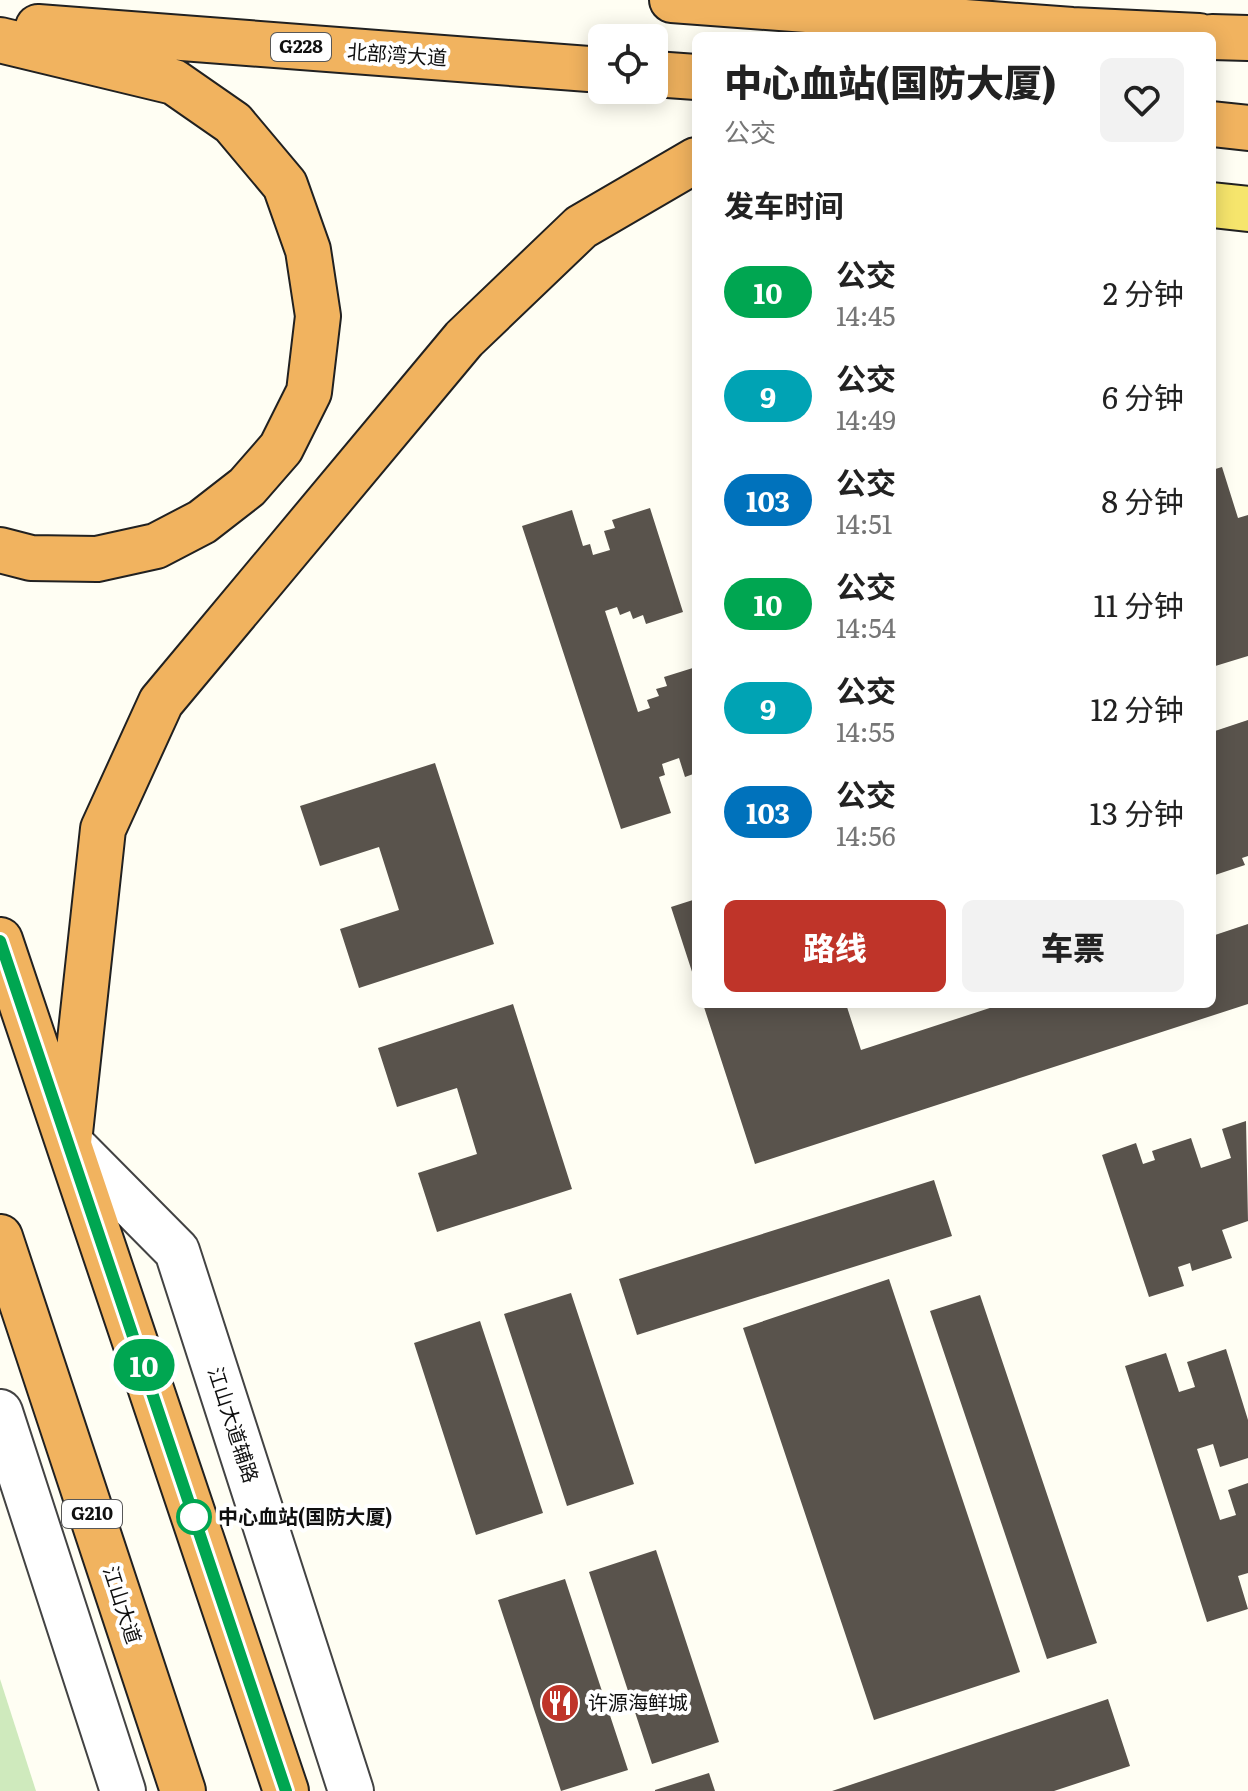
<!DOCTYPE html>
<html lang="zh">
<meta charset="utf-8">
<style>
:root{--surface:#fff;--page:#f2f2f2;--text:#222;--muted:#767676;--accent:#bf3429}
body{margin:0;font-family:Literata,"Noto Sans SC",serif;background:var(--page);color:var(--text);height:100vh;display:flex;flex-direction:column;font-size:30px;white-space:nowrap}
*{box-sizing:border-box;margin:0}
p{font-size:26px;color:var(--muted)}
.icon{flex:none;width:44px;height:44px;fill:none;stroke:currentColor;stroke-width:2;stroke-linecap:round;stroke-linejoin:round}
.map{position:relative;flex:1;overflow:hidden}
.details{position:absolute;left:692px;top:32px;width:524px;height:976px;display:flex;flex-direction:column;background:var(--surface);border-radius:12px;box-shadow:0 4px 20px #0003}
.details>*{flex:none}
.badge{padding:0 16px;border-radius:26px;font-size:28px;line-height:52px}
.buttons{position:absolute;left:588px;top:24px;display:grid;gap:16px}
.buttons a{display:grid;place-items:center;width:80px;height:80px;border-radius:12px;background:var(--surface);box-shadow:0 4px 20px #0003;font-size:40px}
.map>.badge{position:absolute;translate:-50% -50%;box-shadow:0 0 0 4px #fff}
h2{padding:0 32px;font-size:30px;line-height:72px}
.round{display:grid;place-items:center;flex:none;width:84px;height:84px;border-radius:12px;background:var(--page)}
.summary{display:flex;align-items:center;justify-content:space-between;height:136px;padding:0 32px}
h1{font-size:38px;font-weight:800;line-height:60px}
.action{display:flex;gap:16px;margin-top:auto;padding:16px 32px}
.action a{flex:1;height:92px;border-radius:12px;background:var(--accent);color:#fff;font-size:32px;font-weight:800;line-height:92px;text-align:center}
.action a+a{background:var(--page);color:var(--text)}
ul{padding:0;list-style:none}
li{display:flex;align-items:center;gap:24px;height:104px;padding:0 32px}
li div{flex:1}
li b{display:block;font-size:30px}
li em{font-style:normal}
li .badge{min-width:88px;font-weight:700;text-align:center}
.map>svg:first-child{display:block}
.green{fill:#cfeabd}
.building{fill:#59534c}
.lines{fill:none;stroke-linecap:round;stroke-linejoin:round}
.minor-casing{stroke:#434343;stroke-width:48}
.major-casing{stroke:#212121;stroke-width:48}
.highway-casing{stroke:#212121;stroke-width:48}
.minor{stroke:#fff;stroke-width:44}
.major{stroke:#f6e56c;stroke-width:44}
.highway{stroke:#f1b35f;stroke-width:44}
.line-casing{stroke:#fff;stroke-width:18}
.line{stroke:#00a651;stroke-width:12}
.stop-dot{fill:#fff;stroke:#00a651;stroke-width:4}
.labels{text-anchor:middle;stroke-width:8;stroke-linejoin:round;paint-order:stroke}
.shield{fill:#fff;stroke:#585858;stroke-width:2}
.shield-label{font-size:18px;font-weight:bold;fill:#101010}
.street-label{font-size:20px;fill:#101010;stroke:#fff}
.stop-label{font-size:20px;font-weight:bold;fill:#101010;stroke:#fff;text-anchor:start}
.poi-label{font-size:20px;fill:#101010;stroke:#fff;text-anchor:start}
</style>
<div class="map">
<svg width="1248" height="1791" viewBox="0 0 1248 1791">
<rect width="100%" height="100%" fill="#fffef3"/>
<path class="green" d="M0,1679L36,1791H0Z"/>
<path class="building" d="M1222,467L1238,518L1248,515V656L1212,667V470Z
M650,508L683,612L646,624L643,615L633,619L630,611L620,615L617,607L605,611L638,712L650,708L647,700L659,696L656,689L667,686L664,677L696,667V773L685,777L679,758L662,764L665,775L659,777L671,813L621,829L522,526L572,510L583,546L590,544L593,555L610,550L604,531L615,528L612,520Z
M1248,720V856L1242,858L1245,865L1212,876V732Z
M435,763L494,944L359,988L340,929L399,910L379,847L320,866L300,806Z
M696,899V981H695L671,907Z
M1248,924V1004L755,1164L703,1004H846L861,1050L1002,1004H1212V936Z
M513,1004L572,1189L437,1232L418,1173L477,1154L457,1088L397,1107L378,1048Z
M1246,1121L1248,1221L1222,1230L1232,1258L1192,1271L1190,1263L1178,1267L1184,1286L1149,1297L1102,1155L1136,1143L1143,1164L1155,1160L1152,1151L1191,1138L1201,1168L1231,1158L1222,1129Z
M934,1180L952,1236L637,1335L619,1279Z
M889,1279L1020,1672L874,1720L743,1328Z
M571,1293L634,1484L567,1506L504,1314Z
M980,1295L1097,1643L1047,1659L930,1311Z
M480,1321L543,1513L476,1535L414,1343Z
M1226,1349L1248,1420V1458L1220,1467L1213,1444L1197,1449L1220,1520L1236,1515L1228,1490L1248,1483V1573L1238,1576L1248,1609L1207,1622L1125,1366L1166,1353L1179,1392L1195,1387L1187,1362Z
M656,1550L719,1742L652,1764L589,1572Z
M565,1579L628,1770L561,1791L498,1600Z
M1108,1699L1130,1766L1054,1791H832Z
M709,1773L715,1791H655V1790Z"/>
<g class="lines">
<g class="minor-casing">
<path id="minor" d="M69,1142L177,1251L351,1791
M0,1412L123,1791"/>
</g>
<g class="major-casing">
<path id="major" d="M1212,205L1248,209"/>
</g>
<g class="highway-casing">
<path id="highway" d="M672,0L1072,30L1199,36
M38,27L602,70
M1212,37L1248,38
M0,40L174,82L233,123L285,185L308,250L318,316L309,392L281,448L247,487L202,522L156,546L97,559L31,558L0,550
M654,74L696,77
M1212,124L1248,128
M0,940L286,1791
M69,1142L103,829L161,702L464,339L581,227L696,160
M0,1237L183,1791"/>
</g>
<use href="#minor" class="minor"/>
<use href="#major" class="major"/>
<use href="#highway" class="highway"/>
</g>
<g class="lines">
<g class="line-casing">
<path id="line" d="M0,941L286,1791"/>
</g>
<use href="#line" class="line"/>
</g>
<defs>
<g id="restaurant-disc" transform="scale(2)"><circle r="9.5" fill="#bf3429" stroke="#fff"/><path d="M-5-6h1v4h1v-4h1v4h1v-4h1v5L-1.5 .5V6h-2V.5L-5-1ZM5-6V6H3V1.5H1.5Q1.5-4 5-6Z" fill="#fff"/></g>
</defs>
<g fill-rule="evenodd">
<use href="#restaurant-disc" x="560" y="1703"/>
</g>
<circle class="stop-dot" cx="194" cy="1517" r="16"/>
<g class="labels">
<g class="shield">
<rect x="271" y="33" width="60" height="28" rx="6"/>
<rect x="62" y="1500" width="60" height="28" rx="6"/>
</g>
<g class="shield-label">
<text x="301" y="53">G228</text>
<text x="92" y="1520">G210</text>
</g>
<g class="street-label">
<text transform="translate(397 55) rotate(4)" y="7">北部湾大道</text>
<text transform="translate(233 1425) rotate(72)" y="7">江山大道辅路</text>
<text transform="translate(122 1605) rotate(72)" y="7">江山大道</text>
</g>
<g class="stop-label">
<text x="218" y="1524">中心血站(国防大厦)</text>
</g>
<g class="poi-label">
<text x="588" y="1710">许源海鲜城</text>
</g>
</g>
</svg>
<div class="buttons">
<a><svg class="icon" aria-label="locate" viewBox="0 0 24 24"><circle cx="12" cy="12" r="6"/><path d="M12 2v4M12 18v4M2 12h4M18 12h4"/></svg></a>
</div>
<b class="badge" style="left:144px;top:1365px;background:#00a651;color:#fff">10</b>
<section class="details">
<div class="summary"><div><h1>中心血站(国防大厦)</h1><p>公交</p></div><a class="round"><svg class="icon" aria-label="heart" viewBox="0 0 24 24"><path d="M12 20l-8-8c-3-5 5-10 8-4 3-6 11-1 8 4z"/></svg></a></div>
<h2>发车时间</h2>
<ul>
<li><span class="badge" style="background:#00a651;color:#fff">10</span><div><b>公交</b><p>14:45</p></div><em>2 分钟</em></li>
<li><span class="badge" style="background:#00a3b4;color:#fff">9</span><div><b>公交</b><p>14:49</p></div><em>6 分钟</em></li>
<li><span class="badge" style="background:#0072bc;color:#fff">103</span><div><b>公交</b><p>14:51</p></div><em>8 分钟</em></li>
<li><span class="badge" style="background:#00a651;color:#fff">10</span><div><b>公交</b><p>14:54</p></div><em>11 分钟</em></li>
<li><span class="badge" style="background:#00a3b4;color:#fff">9</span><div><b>公交</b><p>14:55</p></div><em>12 分钟</em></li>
<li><span class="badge" style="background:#0072bc;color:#fff">103</span><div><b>公交</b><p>14:56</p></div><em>13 分钟</em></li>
</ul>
<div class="action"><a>路线</a><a>车票</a></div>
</section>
</div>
